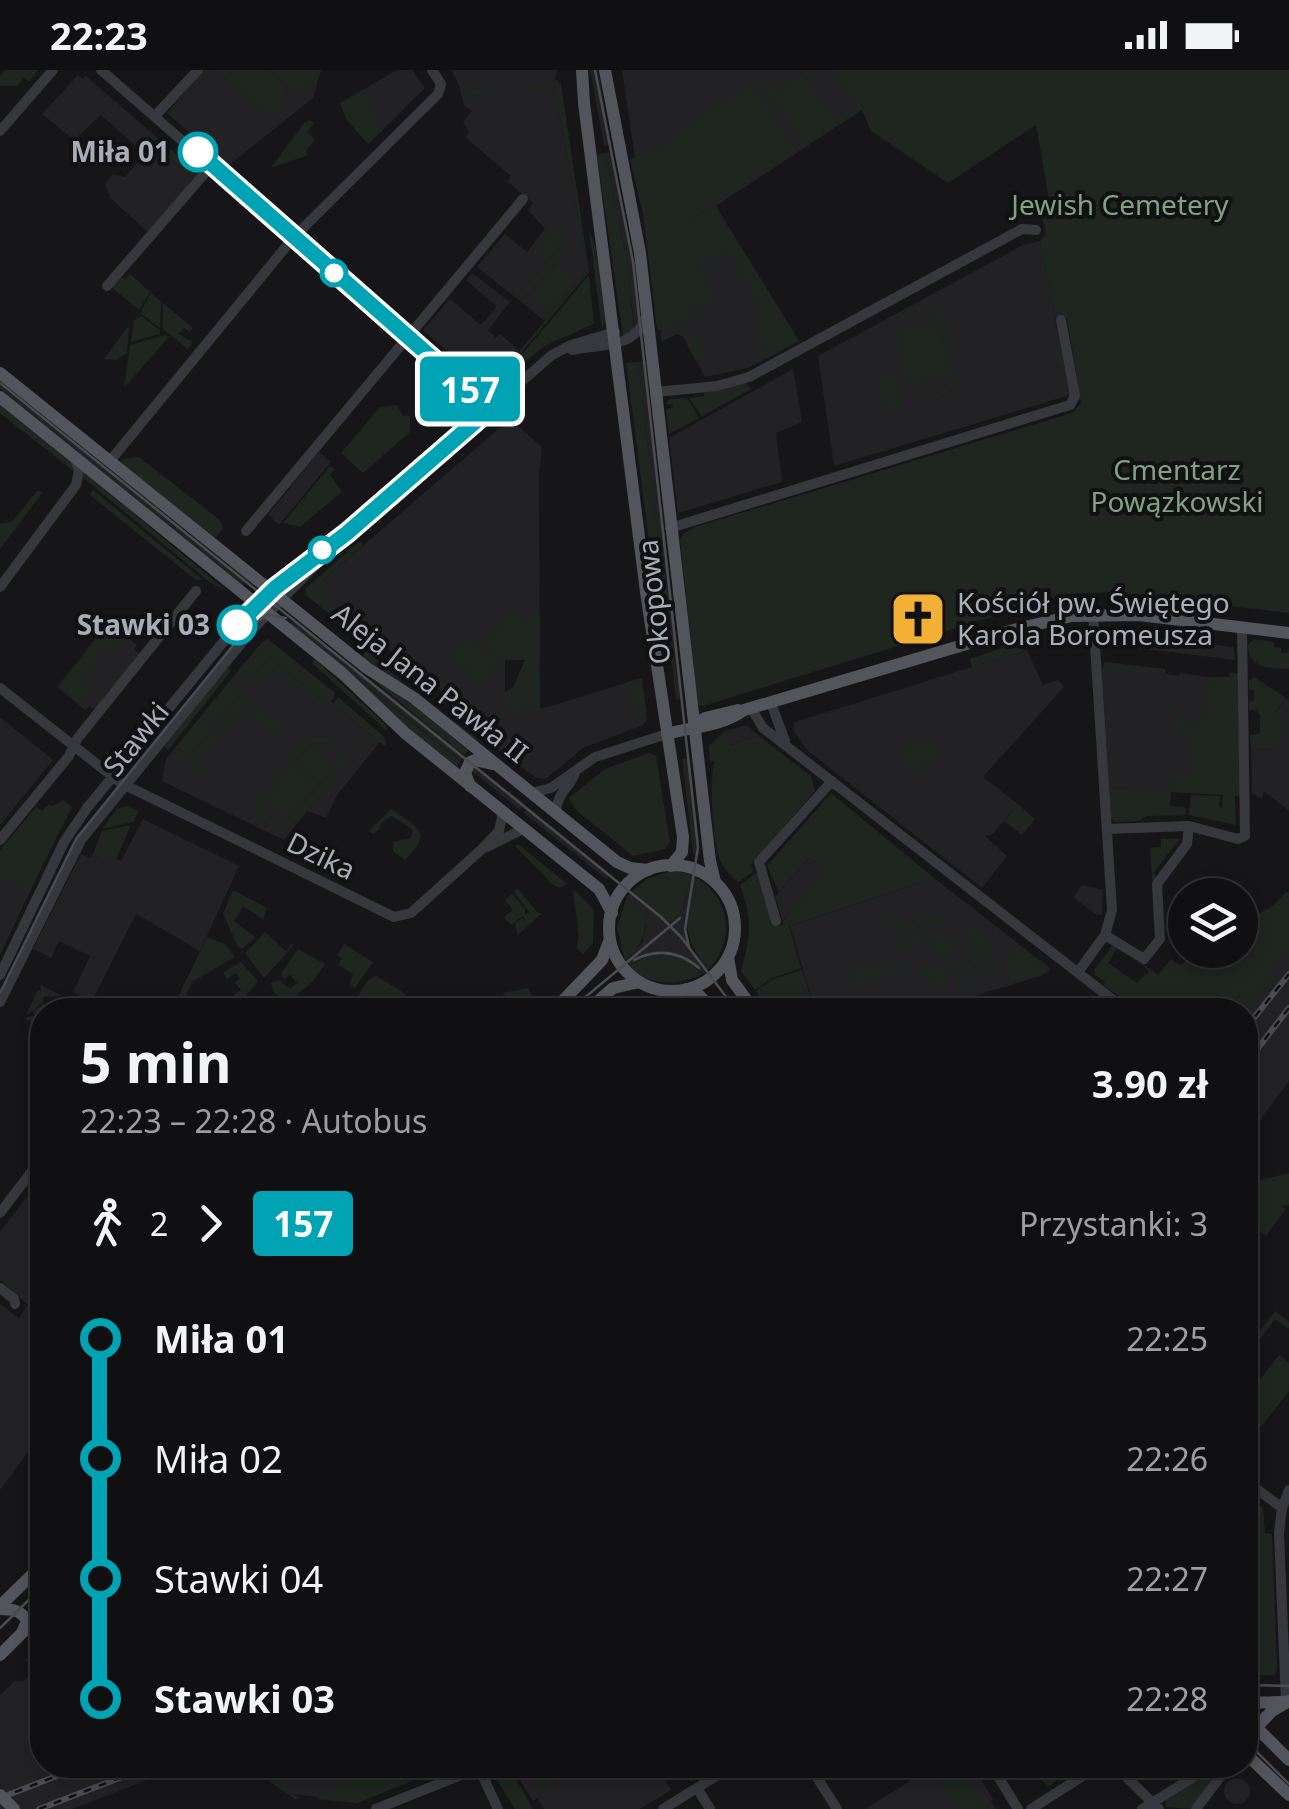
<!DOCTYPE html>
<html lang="pl">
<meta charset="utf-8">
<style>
:root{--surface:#101012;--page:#1e1e20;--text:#f1f3f6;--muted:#9c9d9f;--line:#303032}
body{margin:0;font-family:"Noto Sans",sans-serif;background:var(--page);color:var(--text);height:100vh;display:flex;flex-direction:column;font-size:38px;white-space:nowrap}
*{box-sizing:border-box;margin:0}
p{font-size:32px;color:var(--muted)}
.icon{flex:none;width:55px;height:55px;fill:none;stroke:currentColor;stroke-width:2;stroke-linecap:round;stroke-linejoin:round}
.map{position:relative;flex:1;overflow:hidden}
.side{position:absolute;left:30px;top:928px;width:1228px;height:780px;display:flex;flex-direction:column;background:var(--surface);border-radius:40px;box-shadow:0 5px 15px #0003,0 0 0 2px var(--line)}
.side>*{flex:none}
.badge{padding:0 20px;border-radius:8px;font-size:35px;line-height:65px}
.controls{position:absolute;left:1168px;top:808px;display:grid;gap:20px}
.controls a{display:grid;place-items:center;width:90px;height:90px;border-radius:50%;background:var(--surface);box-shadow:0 5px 15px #0003,0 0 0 2px var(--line);font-size:50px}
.map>.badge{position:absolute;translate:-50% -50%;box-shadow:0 0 0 5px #fff}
.legs{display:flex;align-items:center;gap:15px;height:110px;padding:0 50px;font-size:32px}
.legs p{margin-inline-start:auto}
.overview{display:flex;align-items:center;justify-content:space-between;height:170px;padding:0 50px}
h1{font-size:55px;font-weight:700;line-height:75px}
ul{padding:0 50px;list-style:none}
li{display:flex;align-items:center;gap:35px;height:120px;font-size:38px}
li i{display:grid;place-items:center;width:15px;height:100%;margin:0 12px;background:currentColor}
li i::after{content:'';width:25px;height:25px;margin:-12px;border:8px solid;border-radius:50%;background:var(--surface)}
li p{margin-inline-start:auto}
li:first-child i{background:linear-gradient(#0000 50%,currentColor 0)}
li:last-child i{background:linear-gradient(currentColor 50%,#0000 0)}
.status{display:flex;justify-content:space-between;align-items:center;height:70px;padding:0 50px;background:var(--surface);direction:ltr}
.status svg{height:28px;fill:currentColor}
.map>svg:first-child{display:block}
.built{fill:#222225}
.green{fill:#1e261f;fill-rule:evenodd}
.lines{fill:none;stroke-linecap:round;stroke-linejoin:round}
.minor{stroke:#37383d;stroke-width:10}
.major{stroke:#53555c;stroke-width:12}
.tram{stroke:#4a4c52;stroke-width:2.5}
.rail-casing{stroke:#4a4c52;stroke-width:6}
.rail{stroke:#111113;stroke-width:2.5;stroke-dasharray:8;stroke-linecap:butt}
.major-bridge{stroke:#53555c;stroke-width:12}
.line-1-casing{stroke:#fff;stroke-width:22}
.line-1{stroke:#00a3b4;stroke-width:15}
.stop-1-dot{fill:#fff;stroke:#00a3b4;stroke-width:5}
.labels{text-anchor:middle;stroke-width:8;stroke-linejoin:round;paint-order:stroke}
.stop-label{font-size:28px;font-weight:bold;fill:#a8adb8;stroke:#111113;text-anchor:end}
.park-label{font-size:28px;fill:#7fa381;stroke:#111113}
.street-label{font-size:28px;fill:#a8adb8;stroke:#111113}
.poi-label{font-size:28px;fill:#a8adb8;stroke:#111113;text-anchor:start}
</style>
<div class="status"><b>22:23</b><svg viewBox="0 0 49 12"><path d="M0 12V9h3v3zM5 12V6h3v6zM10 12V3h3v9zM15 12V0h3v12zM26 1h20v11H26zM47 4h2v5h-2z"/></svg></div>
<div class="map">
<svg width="1289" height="1739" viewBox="0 0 1289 1739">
<rect width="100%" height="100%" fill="#161618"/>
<path class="built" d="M204,0H321L313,28L228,96L167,43Z
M397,0H412L425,18L368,74L347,50L340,33Z
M451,0H557L554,14L588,200L545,251L477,197L505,164L527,182L545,159L528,140L533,133L507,111L511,106L465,67L469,62L463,52L472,41L464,35L459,15Z
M590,0H598L611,74L604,76Z
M622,0H840L862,40L716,136L799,271L748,298L705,307L683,266L677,264L662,271Z
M78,5L83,9L86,6L154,65L140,80L101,45L74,70L42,44Z
M153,75L194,110L149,163L110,128L105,114L113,104L125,107Z
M612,82L635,193L641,250L635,260L624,177L605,83Z
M1040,171L1070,325L834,396L818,286L1023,175Z
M472,203L510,232L488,260L496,268L500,264L520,281L494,311L483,312L423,260L450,229L481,255L494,240L496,236L466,210Z
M646,291L683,629L676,630L638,292Z
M793,299L802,352L776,363L782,412L678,443L669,368Z
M0,311L247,510L242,516L0,319Z
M510,349L542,377L539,405L540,589L505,590V641L544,638L642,608L647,650L643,655L583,678L546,709L536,708L473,660L477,650L321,525L322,511Z
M319,382L331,392L279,455L268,445Z
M295,549L465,686L461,691L290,555Z
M109,552L137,575L134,579L139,584L94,640L89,636L85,640L57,617Z
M1106,562L1234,577L1235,590L1105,574Z
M1027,580L1043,615L1058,610L1064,617L983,707L1018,734L993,764L985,766L1007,786L982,818L807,680L793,660L795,652Z
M268,581L380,672L337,725L326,748L307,741L284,770L162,711L166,689L246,591Z
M1102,601H1148L1179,606L1180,603L1238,611L1241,726L1109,718Z
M1286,628L1289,631V741L1264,721L1262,729L1252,723L1251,678L1278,679L1275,643Z
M0,647L53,690L0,755Z
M747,655L759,666L729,675L725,661Z
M690,688L700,785L693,784L682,689Z
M473,693L525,734L520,740L468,698Z
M46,736L66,746L0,885V780L36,737L42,741Z
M528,737L610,804L606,809L524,743Z
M143,749L239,796L200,881L136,844L92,931L73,922L90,886L59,871L51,888L33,879L81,784L90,788L93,784L103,791L113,787L121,791Z
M809,788L827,800L783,851L775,827Z
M691,804L697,807L686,864L691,878L708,900L703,904L686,890L667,884L648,885L630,895L626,890L642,873L646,856L644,846L626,829L627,826L632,821L671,854L683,839Z
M934,808L1051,899L1040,906L929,940H815L790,856Z
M1082,815L1103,820L1102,845L1095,844L1073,827Z
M1286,822L1289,823V1011L1245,1070V940H1139L1129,928L1204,880H1240V854L1273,836Z
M42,1107V1248L35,1260L42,1266V1363L0,1420V1234L19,1248L28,1235L0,1210V1162Z
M42,1580V1695H186L72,1739H0V1625L15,1611H24L31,1603L28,1598L31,1595L25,1590Z
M278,1695H397L336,1729L290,1724Z
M516,1695H656L671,1720L640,1739H544L537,1728L533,1731L512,1697Z
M936,1695H972L993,1729L991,1731L996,1739H865Z
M1224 1721a13 13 0 1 1 26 0a13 13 0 1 1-26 0Z"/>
<path class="green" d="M5,0H38L29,12L24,8L17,16H0V6Z
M217,0H230L231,4L235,0H266L286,19L287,35L270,48Z
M269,0H317V7L303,23H295Z
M808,0H815L805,7L838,48L855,36L833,0H1289V543L1112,522L1067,524L703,636L698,635L680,470L684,463L698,456L1072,343L1081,333L1067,248H1055L1040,171L1046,164L1040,141L1050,135L1036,55L948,113L871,61L862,40L804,77L775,33L756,11L766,12L776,21Z
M556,10L561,14L589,202L490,320L480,314L494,311L588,200L554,14L537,22L532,16C509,18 480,16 465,34L461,21L554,13Z
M753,13L796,80L689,150L715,136L799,271L766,289L760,272L762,266H759L760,256L756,250L759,244H756L754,229L735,198L740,195L736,188L731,190L723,181L698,197L713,221L714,235L689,239L691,255L657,260L643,144L630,90L655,74L659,77L680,63L679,59Z
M363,20L383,60L368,74L347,50L340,33Z
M310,50L314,53L307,62L315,70L306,80L308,85L271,98L304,53Z
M154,65L199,104L194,110L149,71Z
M605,83L626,188L634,259L623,266L597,85Z
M554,155L567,166L546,190L534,178Z
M589,161L595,175L606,250L602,260Z
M567,170L571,174L522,229L518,225Z
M559,193L576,208L547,241L530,226Z
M130,204L150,222L139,240L112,218L122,207L125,209Z
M589,205L594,254L546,275L499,312Z
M151,223L161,232L160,258L140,243Z
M942,232L960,321L954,323L952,317C916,351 906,315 900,284C898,274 894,262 898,252C904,235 924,233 937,242V233ZM926,240C947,251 948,283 950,305L939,253L902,260L903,274C899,255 903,239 926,240ZM950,308C945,322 936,326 921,324L912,315Z
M163,233L193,258L189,262L184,258L178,264L193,272L188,279L163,259Z
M141,246L160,260V264L131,272L134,250Z
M129,255L127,283L116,290L104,289Z
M691,260L692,266H699L705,290L696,291L683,267L678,264L662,271L661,265Z
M166,265L169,267L124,318L130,275Z
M638,292L668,555L660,556L626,293Z
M895,303L904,335L885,341L876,309Z
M745,313L751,319L702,346L689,328L704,326V320Z
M687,328L699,348L669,364L666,339L673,337L672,334H666L669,329Z
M0,334L76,396V403L0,343Z
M397,335L403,346H410V362L363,403L341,383L380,337Z
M441,368L444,370L319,478L288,500Z
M139,387L220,450L223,458L215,468L122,394L121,389Z
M330,396L335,399L330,405L342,422L300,457L283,453Z
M83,401L229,523L207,510L82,407Z
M93,420L203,510H196L90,425Z
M37,421L43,422L0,479V454L13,451Z
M360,471L363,475L322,511L321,524L369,563L350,561L307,526L305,519Z
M539,535L540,639L505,642V622L513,617L525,590H505V594L482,576L512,539L527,551Z
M107,557L122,569L112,582L107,578L84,606L85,615L92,619L80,634L59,617Z
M468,567L481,578L479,581L482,584L486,581L499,591L498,596L479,616L466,605L468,601L465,599L462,602L449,591V586Z
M268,569L335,623L331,632L327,633L269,587L250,610L238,601L263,571Z
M1254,569L1274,572V577L1281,578V583H1288L1289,579V599C1269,598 1249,599 1248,575Z
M1019,572L1024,581L972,597L970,589Z
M365,579L403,613L479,670L478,672L363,587Z
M270,589L326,634L319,644L316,642L320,636L274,599L259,617L252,612Z
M315,589L386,655L387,661L312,593Z
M350,591L414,636L469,681L464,685Z
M1105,592L1165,599V604L1102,601Z
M227,598L231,601L168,680L164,676Z
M1230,602L1239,604L1241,726H1235L1236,755L1189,745L1191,725L1220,726L1219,737L1222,738L1223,725L1171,722L1170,736L1185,737L1186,745L1147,746L1139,751L1115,752L1111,748L1109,718L1170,721L1171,706L1192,704L1191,665H1176L1177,643H1184V657L1188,656V651L1205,652V617H1209L1211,607H1229Z
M351,604L460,691L457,697L404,655Z
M1254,607L1286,628L1275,642L1287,651L1278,679L1251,678L1250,665L1260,664V646L1256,640H1249V632L1254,631V620H1249V611Z
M642,608L647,650L634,659L639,652L628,621L630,620L624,613Z
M230,611L241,620L183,693L171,683Z
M242,625L251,627L196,695L214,710L209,714L186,694Z
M338,627L383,666L387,672L385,676L333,634Z
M258,634L287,658L284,661L279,657L284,664L281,669L250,644Z
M725,661L730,675L759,666L811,706L815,721L751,794L754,801L738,812C732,807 726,801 722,794C711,773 710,711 714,691H710L709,676Z
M368,665L371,668L282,766L278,763L282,758C261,756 251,741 259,721L305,670C325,661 339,671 343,691ZM321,672L335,682V699L290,749L281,752L269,749L261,737C261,718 302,674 321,672Z
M922,665L932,675L936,671L941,681L930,693L924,692L920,696L925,698L920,704L911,703L895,686Z
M311,677L333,697L319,713L296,692Z
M649,683L656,686L670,772L665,779L633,786L576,740L569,728L605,699Z
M295,694L317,714L283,748L264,731V727Z
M831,723L934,808L789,856L801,898L772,908L755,920L741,901C751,863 753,852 740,815L756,803L777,856L784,855L783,851L826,800L809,788L779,822L767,796Z
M63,730L72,737L26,829L21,826L24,821L11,810H0V780L36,737L42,741L48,735L53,736Z
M1018,734L1035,749L1022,765L1004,751Z
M127,736L139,741L133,752L102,759L117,739Z
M391,739C419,757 433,763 405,790L393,781V772L411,768L413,760L392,746L382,752L379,760L373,764L369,761Z
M131,755L116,789L103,791L93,784L102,761Z
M1161,769H1180L1153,803L1157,807L1153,822L1150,778L1161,777Z
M514,775H519L567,814L560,818L554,816Z
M674,800L691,804L683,839L671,854L632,821L647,809Z
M697,808C731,829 736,871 708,900C679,861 686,852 697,808Z
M517,818L538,843H542L518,865L515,854L522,848L526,852L523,846L511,855L504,847L513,840L505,830L512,824L525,839V844L530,843L514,822Z
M573,819L594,840L593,873L583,884L576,878L579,868Z
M233,820L267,838L263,849L243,836L234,851L255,867L242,879L238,877L223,844Z
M1286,822L1289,823V882L1243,940H1139L1103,915L1105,912L1094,904V900L1113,875L1128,884L1117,878L1108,893L1137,913L1149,901L1136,889L1158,905L1171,889L1180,895L1204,880H1240V854L1273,836Z
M626,829C655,839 648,873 625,890L617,858Z
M899,843L898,848L900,845L905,853L896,856V859L927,846L947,844L943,854L938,850L894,865L890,853L879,857L877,850Z
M973,856L987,866L998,904L960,916L954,898L975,890L970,875L954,863L963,864L984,888L960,908L961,913L992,903L988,890L966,863Z
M932,861L934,863C918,879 912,883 890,876L895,871Z
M265,862L286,881L292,873L294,875L264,908L245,883Z
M941,864L959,873L956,888L934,889L933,880L926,875Z
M207,867L225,874L235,887L192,912L183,932L174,935Z
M344,874L373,892L355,918L350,914L353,904L338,895L342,888L337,885Z
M298,879L325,894L313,911L286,935L273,921L271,913L279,910L290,919L297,913L290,905L284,909L281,904Z
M1023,880L1049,902L1012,913L1003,886Z
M667,884L686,890L702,904C680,916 646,917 629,896L648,886Z
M241,892L258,911L240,933L234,924L241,920L235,913L240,908L236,903L227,910L223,902Z
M932,892L942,895L949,918L934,915L919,903Z
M860,897H897L905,902L854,917L848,901Z
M802,900L815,940L769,938L756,921L773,909Z
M376,906L403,922L417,940H399L392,928L378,940H357L354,933L368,910Z
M40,915L62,926L44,927L43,932L34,940L44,934L47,940H42V947L37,946L42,949L37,955L24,948L34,946V940L26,945L38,920L41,921Z
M528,918L534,931L527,939L506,929L503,923Z
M1289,1103V1135L1282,1136L1286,1139L1266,1166L1254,1157L1256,1153L1252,1155L1245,1150V1114Z
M1275,1241L1289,1252V1259L1275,1249L1248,1286L1260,1295L1257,1299L1245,1290V1280Z
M1279,1285L1289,1293V1321L1261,1357L1245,1344V1329Z
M1260,1436L1263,1438L1265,1463L1272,1464L1277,1600L1274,1605H1245V1456Z
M245,1695H278L290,1724L301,1727L295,1729Z
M388,1695H406L414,1706L441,1695H452L357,1733L317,1729L322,1722L324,1727L329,1726V1717H338L340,1713Z
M508,1695L533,1739H515L494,1705L497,1698Z
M538,1695H569L572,1700L539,1722L527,1702Z
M1043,1695H1081L1047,1717L1035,1700Z
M1219,1695H1223L1190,1739L1166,1737L1165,1729Z
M959,1697L985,1738L984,1739H956L938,1710Z"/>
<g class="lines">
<path class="minor" d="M101,0L490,339
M155,46L198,0
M0,61L53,0
M107,216L212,95
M572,280C600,274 635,279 646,247
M656,322L717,316L749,307L1022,159L1036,160
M110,391L294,167L438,24L441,14L432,0
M670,458L1070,335L1075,326L1061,250
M246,461L523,129
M0,517L76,415L79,400L75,388
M0,618L121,713L394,847L411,843L482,779L499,761L503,742
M771,633L785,671
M751,638L763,658L1126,940
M532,723L551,718L595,687L667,664
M556,743C558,718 571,719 575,702
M1107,759L1189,756L1238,769L1245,766L1242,557
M0,770L69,686L77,669L196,521
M487,777L523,759
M776,851L759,792L832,711
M1105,865L1144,889L1160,869L1157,814L1187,774L1189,756
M1078,902L1105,865L1112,840L1093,544
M0,905L64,772L87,738L243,548L322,481
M0,932L81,770L252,560L347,463L552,285L571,275L615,262
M0,1143L42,1088
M0,1218L14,1229L15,1234
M1245,1410L1282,1438
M1286,1632L1279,1463L1282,1438L1289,1420
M809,1695L837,1739
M991,1695L1018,1739
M1114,1695L1159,1739
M478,1696L498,1739
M697,1718L710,1739
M376,1739L486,1695
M663,1739L734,1695
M1031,1739L1100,1695
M1142,1739L1213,1695
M1196,1739L1229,1695"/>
<path class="major" d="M582,0L584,33L646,522L683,767L682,782L671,796
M605,0L640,183L710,791L715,812
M0,303L367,598L414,628L617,792L630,798L648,800
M0,327L342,603L405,663L599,819L612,843
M696,654L705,648L738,640
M667,664C693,656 721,657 744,640L1017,559L1072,546L1139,545L1289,563
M470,716L465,703L470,692L475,690L492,694
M609 858a63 63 0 1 1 126 0a63 63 0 1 1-126 0Z
M728,887L732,910L754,940
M686,919L698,924L713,940
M554,940L602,890L610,869
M588,940L613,918L640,912
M0,1536L42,1495
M0,1539C11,1539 22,1540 27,1551L22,1563
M0,1585L42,1543
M1245,1633L1283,1632
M1245,1646L1289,1690
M1245,1669L1272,1641L1289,1631
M1245,1683L1289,1725"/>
<path class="tram" d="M595,0L633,192L698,777L685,859L689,877
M0,313L661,847L681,867L736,940
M634,890C658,878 679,881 699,898
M0,923L76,769L248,557L268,545L286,548
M570,940L680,848
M0,1558L42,1517
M1245,1615L1289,1616
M1245,1670L1289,1714"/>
<g class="rail-casing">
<path id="rail" d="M1245,959L1289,904
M1245,995L1289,938
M0,1728L85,1695
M39,1739L153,1695"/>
</g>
<use href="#rail" class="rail"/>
<path class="major-bridge" d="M0,1725L14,1739"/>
</g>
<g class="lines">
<g class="line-1-casing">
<path id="line-1" d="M198,82L490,339L347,463L275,518L237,555"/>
</g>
<use href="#line-1" class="line-1"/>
</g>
<defs>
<g id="church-square" transform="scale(2.875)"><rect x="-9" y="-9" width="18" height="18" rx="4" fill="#f2b134" stroke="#111113"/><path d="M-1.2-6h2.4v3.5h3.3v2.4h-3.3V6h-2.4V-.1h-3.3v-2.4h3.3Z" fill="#111"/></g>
</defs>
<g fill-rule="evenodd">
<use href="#church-square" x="918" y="549"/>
</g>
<g class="stop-1-dot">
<circle cx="198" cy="82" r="18"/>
<circle cx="334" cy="203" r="12"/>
<circle cx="322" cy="480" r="12"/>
<circle cx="237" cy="555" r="18"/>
</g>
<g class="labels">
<g class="stop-label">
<text x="170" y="92">Miła 01</text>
<text x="210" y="565">Stawki 03</text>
</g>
<g class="park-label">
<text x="1120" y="145">Jewish Cemetery</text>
<text x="1177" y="410">Cmentarz<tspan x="1177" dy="32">Powązkowski</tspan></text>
</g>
<g class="street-label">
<text transform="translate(654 532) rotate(-96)" y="10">Okopowa</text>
<text transform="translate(430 613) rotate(38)" y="10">Aleja Jana Pawła II</text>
<text transform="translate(136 669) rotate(-51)" y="10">Stawki</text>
<text transform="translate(321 786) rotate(26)" y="10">Dzika</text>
</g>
<g class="poi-label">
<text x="957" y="543">Kościół pw. Świętego<tspan x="957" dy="32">Karola Boromeusza</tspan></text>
</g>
</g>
</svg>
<div class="controls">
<a><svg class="icon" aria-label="layers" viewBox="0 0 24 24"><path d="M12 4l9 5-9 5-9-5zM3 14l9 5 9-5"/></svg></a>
</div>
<b class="badge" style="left:470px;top:319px;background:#00a3b4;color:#fff">157</b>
<section class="side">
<div class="overview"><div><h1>5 min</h1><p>22:23 – 22:28 · Autobus</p></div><b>3.90 zł</b></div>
<div class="legs"><svg class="icon" aria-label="walk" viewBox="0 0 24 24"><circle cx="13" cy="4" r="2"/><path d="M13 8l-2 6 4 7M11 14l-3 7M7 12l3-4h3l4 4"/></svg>2<svg class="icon" aria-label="forward" viewBox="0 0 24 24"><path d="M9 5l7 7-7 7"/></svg><b class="badge" style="background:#00a3b4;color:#fff">157</b><p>Przystanki: 3</p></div>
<ul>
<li><i style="color:#00a3b4"></i><b>Miła 01</b><p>22:25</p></li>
<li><i style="color:#00a3b4"></i><span>Miła 02</span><p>22:26</p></li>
<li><i style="color:#00a3b4"></i><span>Stawki 04</span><p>22:27</p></li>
<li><i style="color:#00a3b4"></i><b>Stawki 03</b><p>22:28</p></li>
</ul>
</section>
</div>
